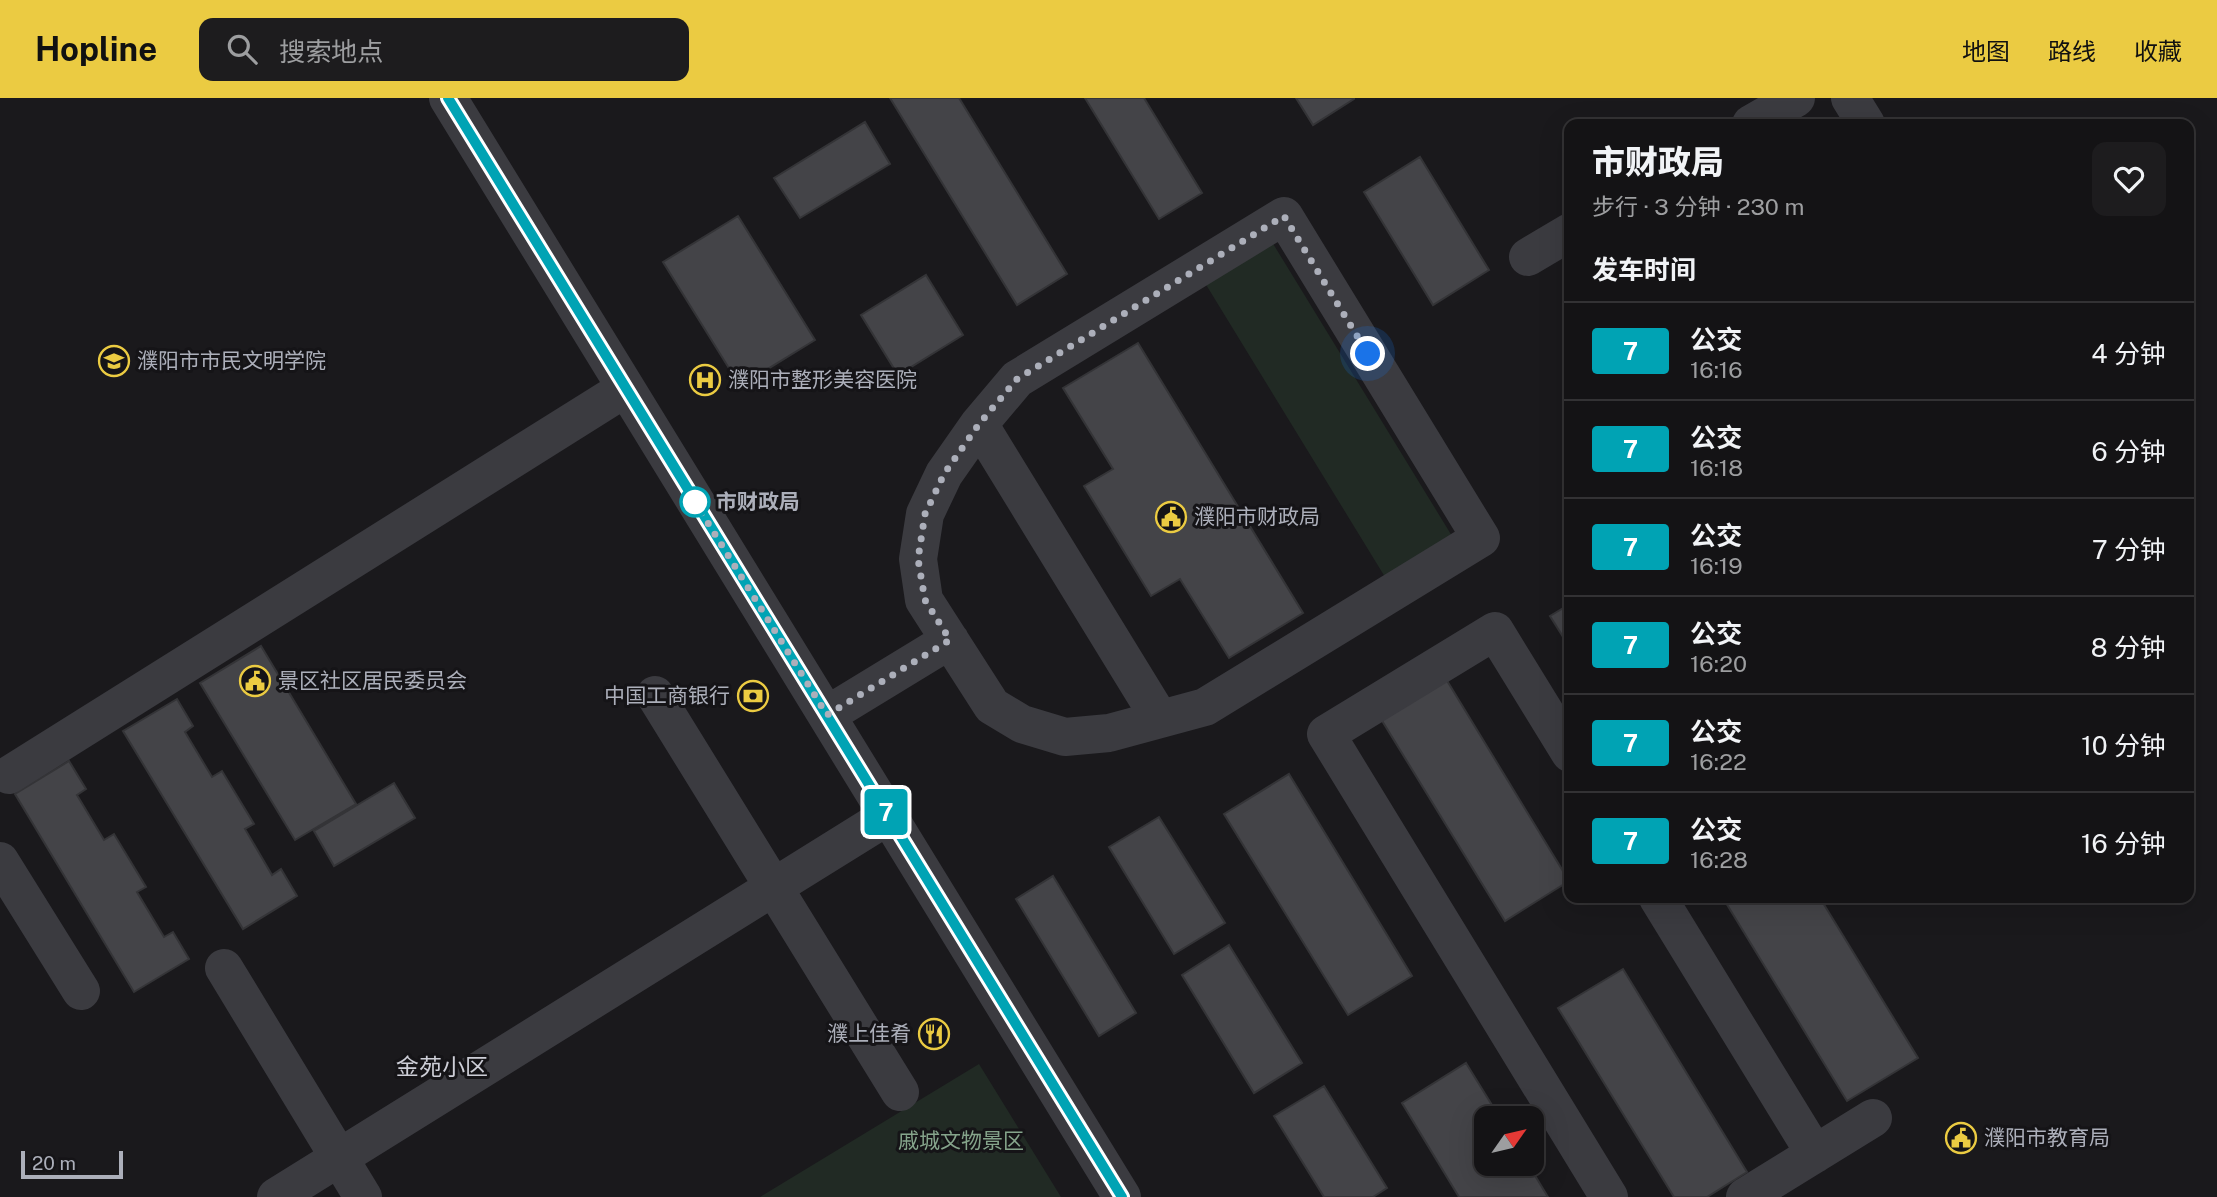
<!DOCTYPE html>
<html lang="zh">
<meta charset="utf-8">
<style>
:root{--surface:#141315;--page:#1d1c1e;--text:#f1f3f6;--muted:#9d9ea0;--line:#333234;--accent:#ebcb42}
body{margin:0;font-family:"Public Sans","Noto Sans SC",sans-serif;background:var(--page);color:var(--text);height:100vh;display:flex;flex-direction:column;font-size:26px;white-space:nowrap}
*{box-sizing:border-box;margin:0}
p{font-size:23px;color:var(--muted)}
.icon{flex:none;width:38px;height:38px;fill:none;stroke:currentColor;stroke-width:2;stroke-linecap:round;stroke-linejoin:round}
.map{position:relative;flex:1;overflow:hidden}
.drawer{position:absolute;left:1564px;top:21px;width:630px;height:784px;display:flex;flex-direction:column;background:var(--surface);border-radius:14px;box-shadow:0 7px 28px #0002,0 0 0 2px var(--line)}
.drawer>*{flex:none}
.badge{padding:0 14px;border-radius:5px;font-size:24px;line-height:46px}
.needle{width:46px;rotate:56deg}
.buttons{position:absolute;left:1474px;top:1008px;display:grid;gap:14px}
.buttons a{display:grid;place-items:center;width:70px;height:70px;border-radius:14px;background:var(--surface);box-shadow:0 7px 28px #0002,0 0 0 2px var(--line);font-size:35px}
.scale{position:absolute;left:21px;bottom:18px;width:102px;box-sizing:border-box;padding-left:7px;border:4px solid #acafba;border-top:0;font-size:19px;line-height:24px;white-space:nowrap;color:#acafba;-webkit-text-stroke:5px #151417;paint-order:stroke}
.you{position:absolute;width:35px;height:35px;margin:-18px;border:5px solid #fff;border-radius:50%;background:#1a73e8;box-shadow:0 0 0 10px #1a73e833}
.map>.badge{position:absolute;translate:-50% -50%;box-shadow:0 0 0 4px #fff}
h2{padding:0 28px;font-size:26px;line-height:63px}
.round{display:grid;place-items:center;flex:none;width:74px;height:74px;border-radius:14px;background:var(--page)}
.head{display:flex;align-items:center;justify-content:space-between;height:119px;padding:0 28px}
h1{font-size:33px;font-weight:800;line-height:52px}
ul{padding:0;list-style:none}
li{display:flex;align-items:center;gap:21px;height:98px;padding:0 28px;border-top:2px solid var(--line)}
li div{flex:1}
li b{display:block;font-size:26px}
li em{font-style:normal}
li .badge{min-width:77px;font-weight:700;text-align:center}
header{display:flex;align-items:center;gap:42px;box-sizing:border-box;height:98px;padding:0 35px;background:var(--accent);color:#111}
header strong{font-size:33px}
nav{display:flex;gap:38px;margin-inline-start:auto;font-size:24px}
.search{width:490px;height:63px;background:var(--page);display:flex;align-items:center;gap:18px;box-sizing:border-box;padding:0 24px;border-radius:14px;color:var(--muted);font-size:26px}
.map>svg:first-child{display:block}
.green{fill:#212a24}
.building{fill:#444448;stroke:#343437;stroke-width:2}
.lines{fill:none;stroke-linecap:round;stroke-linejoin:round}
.minor{stroke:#3b3b40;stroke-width:38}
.line-casing{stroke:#fff;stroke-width:16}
.line{stroke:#00a3b4;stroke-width:10}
.walk{stroke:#acafba;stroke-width:7;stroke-dasharray:0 12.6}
.stop-dot{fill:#fff;stroke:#00a3b4;stroke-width:3.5}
.labels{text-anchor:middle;stroke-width:6;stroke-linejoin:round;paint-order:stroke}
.poi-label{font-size:21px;fill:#acafba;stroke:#151417;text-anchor:start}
.stop-label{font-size:21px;font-weight:bold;fill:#acafba;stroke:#151417;text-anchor:start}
.park-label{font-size:21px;fill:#85a48b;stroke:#151417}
.neighbourhood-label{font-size:23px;fill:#cdced7;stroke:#151417}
</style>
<header>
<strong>Hopline</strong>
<div class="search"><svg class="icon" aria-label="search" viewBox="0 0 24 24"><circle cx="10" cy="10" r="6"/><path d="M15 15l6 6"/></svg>搜索地点</div>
<nav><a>地图</a><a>路线</a><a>收藏</a></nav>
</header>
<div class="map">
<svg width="2217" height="1099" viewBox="0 0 2217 1099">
<rect width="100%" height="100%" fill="#1a191c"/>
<path class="green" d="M1272,144L1452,438L1385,479L1205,185Z
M979,966L1061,1099H760Z"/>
<path class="building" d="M890,0H959L1067,176L1017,207Z
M1085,0H1144L1202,95L1159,121Z
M1296,0H1354V1L1313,27Z
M865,24L890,66L800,120L774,80Z
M1420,59L1489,172L1433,207L1364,94Z
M738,118L815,242L740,288L663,164Z
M926,177L963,237L898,277L861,217Z
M1138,245L1303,515L1229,560L1180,481L1151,498L1084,388L1113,371L1063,290Z
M1570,506V550L1550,518Z
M261,548L356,706L295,742L200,585Z
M1446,581L1569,783L1505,823L1381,621Z
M177,601L193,628L185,634L212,679L222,673L254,726L245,731L272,777L281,771L297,798L243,831L123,633Z
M69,663L86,691L77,697L104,742L114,736L146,789L137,794L164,839L173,834L189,861L134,894L15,696Z
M1289,676L1412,878L1348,917L1224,716Z
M394,685L415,720L334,768L314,733Z
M1159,719L1225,825L1174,856L1109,749Z
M1053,778L1136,915L1099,938L1016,801Z
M1723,800H1820L1918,960L1847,1003Z
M1229,847L1302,965L1254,995L1182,877Z
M1623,871L1747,1074L1707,1099H1674L1558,910Z
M1466,965L1500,1020H1486V1066H1528L1548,1099H1459L1402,1005Z
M1324,988L1387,1090L1373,1099H1324L1274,1018Z"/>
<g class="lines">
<path class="minor" d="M448,0L1122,1099
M1850,0L1866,26
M1751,26L1796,0
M1284,118L1481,440L1205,609L1109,635L1065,639L1022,626L992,608L924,502L918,461L925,416L944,376L979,326L1017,281Z
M1528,159L1570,134
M979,326L1160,621
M655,597L900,994
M827,617L950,542
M1570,655L1495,533L1326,636L1609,1099
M9,677L626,290
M0,763L81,893
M1658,800L1815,1056
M224,870L363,1099
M276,1099L888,718
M1745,1099L1873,1020"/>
</g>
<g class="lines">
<g class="line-casing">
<path id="line" d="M448,0L1122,1099"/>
</g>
<use href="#line" class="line"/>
<path class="walk" d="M695,404L827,617L950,542L925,502L918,461L925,416L944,376L979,326L1017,281L1284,118L1368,256"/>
</g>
<defs>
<g id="university-ring" transform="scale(1.575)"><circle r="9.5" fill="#151417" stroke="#ebcb42" stroke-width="1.5"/><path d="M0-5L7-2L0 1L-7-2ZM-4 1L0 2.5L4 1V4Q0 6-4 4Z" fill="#ebcb42"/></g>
<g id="hospital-ring" transform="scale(1.575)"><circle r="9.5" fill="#151417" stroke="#ebcb42" stroke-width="1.5"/><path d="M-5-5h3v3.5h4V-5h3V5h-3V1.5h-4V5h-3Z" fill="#ebcb42"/></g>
<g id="civic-ring" transform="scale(1.575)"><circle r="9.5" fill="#151417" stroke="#ebcb42" stroke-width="1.5"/><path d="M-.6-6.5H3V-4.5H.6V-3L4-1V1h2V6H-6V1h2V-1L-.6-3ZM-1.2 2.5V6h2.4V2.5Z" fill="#ebcb42"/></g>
<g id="bank-ring" transform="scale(1.575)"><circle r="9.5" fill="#151417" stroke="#ebcb42" stroke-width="1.5"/><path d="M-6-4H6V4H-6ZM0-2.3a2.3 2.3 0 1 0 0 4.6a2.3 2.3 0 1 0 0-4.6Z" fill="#ebcb42"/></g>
<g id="restaurant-ring" transform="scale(1.575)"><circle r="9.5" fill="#151417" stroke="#ebcb42" stroke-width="1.5"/><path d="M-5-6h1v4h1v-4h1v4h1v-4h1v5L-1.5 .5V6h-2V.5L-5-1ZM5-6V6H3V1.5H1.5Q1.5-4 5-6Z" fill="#ebcb42"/></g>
</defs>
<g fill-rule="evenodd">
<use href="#university-ring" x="114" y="263"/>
<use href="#hospital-ring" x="705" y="282"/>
<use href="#civic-ring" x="1171" y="419"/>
<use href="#civic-ring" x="255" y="583"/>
<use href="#bank-ring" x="753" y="598"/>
<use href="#restaurant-ring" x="934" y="936"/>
<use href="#civic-ring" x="1961" y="1040"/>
</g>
<circle class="stop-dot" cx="695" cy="404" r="14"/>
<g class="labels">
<g class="poi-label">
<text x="137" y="270">濮阳市市民文明学院</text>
<text x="728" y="289">濮阳市整形美容医院</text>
<text x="1194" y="426">濮阳市财政局</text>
<text x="278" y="590">景区社区居民委员会</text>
<text x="730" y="605" text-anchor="end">中国工商银行</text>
<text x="911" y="943" text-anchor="end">濮上佳肴</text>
<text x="1984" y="1047">濮阳市教育局</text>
</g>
<g class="stop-label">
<text x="716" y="411">市财政局</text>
</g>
<g class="park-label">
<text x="961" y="1050">戚城文物景区</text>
</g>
<g class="neighbourhood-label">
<text x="442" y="977">金苑小区</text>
</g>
</g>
</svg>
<div class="buttons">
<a><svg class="needle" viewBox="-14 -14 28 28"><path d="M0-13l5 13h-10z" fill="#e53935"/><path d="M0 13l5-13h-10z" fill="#9d9ea0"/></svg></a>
</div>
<div class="scale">20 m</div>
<div class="you" style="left:1368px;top:256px"></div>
<b class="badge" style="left:886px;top:714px;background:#00a3b4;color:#fff">7</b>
<section class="drawer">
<div class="head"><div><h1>市财政局</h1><p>步行 · 3 分钟 · 230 m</p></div><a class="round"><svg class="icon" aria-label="heart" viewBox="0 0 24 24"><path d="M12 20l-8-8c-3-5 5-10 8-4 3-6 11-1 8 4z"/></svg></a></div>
<h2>发车时间</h2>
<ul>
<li><span class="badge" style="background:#00a3b4;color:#fff">7</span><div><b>公交</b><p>16:16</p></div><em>4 分钟</em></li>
<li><span class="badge" style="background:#00a3b4;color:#fff">7</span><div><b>公交</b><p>16:18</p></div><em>6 分钟</em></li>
<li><span class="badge" style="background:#00a3b4;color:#fff">7</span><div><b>公交</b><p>16:19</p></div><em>7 分钟</em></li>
<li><span class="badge" style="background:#00a3b4;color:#fff">7</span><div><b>公交</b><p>16:20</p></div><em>8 分钟</em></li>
<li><span class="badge" style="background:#00a3b4;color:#fff">7</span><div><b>公交</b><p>16:22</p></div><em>10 分钟</em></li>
<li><span class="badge" style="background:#00a3b4;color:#fff">7</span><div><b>公交</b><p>16:28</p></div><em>16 分钟</em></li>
</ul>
</section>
</div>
